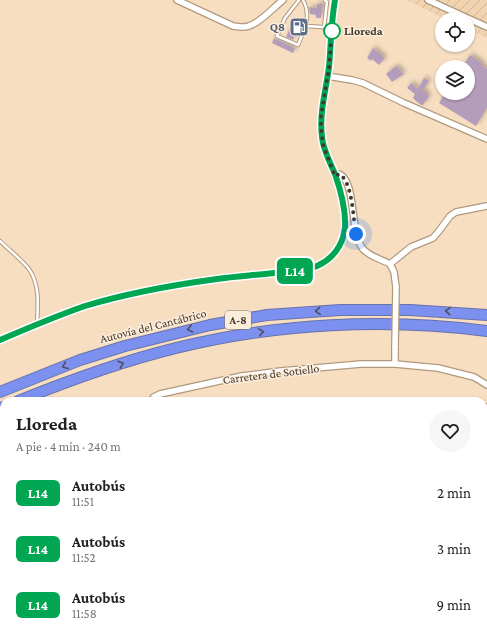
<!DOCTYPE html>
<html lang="es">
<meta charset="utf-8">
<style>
:root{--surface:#fff;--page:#f6f6f6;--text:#202124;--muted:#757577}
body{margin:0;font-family:"Crimson Pro",serif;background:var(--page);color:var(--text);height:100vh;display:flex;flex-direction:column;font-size:15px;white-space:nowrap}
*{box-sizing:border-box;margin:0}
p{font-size:13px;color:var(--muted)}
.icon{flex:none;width:22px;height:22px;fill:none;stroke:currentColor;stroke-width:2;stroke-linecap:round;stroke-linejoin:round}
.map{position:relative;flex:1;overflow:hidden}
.drawer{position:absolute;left:0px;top:397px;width:487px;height:244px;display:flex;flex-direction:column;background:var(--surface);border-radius:12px 12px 0 0;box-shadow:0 1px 3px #0004}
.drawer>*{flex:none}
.badge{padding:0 8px;border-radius:6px;font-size:14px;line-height:26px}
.buttons{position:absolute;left:435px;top:12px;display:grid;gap:8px}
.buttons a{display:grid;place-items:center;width:40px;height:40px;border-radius:50%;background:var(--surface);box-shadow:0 1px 3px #0004;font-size:20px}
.you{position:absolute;width:20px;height:20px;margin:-10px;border:3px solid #fff;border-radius:50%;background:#1a73e8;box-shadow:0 0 0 6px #1a73e833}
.map>.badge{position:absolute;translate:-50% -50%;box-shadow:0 0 0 2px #fff}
.round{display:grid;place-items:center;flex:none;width:42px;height:42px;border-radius:21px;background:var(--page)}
.summary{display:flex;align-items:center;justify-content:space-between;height:68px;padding:0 16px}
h1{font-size:19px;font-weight:700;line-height:30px}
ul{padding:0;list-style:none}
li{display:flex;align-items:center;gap:12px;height:56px;padding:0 16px}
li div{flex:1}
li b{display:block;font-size:15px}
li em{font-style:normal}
li .badge{min-width:44px;font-weight:700;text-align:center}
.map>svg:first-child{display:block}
.industrial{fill:url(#industrial-furrows)}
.building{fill:#b49dba;filter:url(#shadow)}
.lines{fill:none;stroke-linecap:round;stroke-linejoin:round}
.service-casing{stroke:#b1997d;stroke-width:4.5}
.minor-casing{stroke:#b1997d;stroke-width:8}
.motorway-casing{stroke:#6872ab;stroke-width:12}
.service{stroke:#fff;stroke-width:2.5}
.minor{stroke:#fff;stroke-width:5.5}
.motorway{stroke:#7c91ef;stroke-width:10}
.minor-bridge-casing{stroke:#b1997d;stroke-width:8;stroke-linecap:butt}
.minor-bridge{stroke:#fff;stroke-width:5.5}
.oneway{stroke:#504e5e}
.line-casing{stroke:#fff;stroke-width:9}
.line{stroke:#00a651;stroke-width:6}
.walk{stroke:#42382d;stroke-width:4;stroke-dasharray:0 7.2}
.stop-dot{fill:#fff;stroke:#00a651;stroke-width:2}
.labels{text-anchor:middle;stroke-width:3;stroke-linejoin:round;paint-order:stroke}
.shield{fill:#fceddb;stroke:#7a6e61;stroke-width:1}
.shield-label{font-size:11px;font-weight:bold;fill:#42382d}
.service-label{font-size:12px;font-weight:bold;fill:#4e5e75;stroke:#fceddb;text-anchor:end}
.stop-label{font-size:12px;font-weight:bold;fill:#42382d;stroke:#fceddb;text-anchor:start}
.street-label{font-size:12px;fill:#42382d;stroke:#fceddb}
</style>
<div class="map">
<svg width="487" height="641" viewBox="0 0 487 641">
<defs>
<pattern id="industrial-furrows" width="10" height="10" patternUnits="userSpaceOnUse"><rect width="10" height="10" fill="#f1d3af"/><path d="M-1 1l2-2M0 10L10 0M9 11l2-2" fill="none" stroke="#d0b697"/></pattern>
<filter id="shadow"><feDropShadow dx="2.5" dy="-2.5" stdDeviation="2" flood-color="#0004"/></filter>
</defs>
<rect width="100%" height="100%" fill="#f7dec1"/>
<path class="industrial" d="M406,0H487V38L468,29V19H446Z"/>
<path class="building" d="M317,4H323L321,18H316V15L310,14L309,7L317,8Z
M291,26L298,29L293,40L286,37Z
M274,38L295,48L293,53L272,43Z
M373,48L385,58L379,65L372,59L371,61L367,58Z
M470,55L483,64L482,66L487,69V108L476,126L439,103L445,93H468V67H462Z
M396,66L404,74L392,82L386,74Z
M424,78L429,81L423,90L429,96L423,105H421L415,100L413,98L415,94L407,88L411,83L418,89Z"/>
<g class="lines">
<g class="service-casing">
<path id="service" d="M299,0L285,18L277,36L298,45C304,30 312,16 303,0
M306,26L322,27H324L327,2L325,0
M0,241C9,250 21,259 29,269C40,285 38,305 37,323"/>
</g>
<g class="minor-casing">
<path id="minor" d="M177,0L233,26C238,27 244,28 249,26C260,23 274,7 283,0
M428,0L487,27
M327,76L352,80L363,83L404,103L487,139
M335,176L339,174C357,182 349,231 363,249C370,257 381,259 390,264L394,272L396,287
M390,264L411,247L433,238L439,231L450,216L456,212L487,206
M0,340C28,328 56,316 85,306C128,293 173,285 217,279C237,276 258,275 278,273C291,271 305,271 317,266C333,259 343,245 345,228C346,211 341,191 335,174C330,162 323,150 322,137C319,113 326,90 329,67C331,45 331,22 335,0
M395,364V346
M151,401L154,397L160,394L242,376L281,371L361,364H395L438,368L474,377L487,385
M483,408L487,407
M0,444L4,437
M0,476L4,487
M0,553L4,557
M88,637L90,641"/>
</g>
<g class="motorway-casing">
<path id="motorway" d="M0,392L80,360L125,346L210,325L267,315L340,310H410L487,315
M18,401C70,380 123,361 176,348C276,323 386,318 487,331
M0,408L4,407"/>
</g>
<use href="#service" class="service"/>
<use href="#minor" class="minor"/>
<use href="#motorway" class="motorway"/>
<g class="minor-bridge-casing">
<path id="minor-bridge" d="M395,346L396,287"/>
</g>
<use href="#minor-bridge" class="minor-bridge"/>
</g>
<defs><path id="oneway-chevron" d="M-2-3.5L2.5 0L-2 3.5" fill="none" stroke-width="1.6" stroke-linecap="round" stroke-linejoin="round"/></defs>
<g class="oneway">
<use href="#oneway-chevron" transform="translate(318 311) rotate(177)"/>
<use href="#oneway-chevron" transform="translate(448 311) rotate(-177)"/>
<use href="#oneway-chevron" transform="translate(190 329) rotate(167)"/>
<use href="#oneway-chevron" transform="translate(261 332) rotate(-9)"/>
<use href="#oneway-chevron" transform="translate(121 364) rotate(-19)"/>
<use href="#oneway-chevron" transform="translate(65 366) rotate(158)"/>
</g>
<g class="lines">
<g class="line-casing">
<path id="line" d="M0,340C28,328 56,316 85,306C128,293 173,285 217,279C238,276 260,275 281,272C293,271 306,271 317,266C333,259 343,245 345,228C346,211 341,191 335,174C330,162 323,150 322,137C319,113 326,90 329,67C331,45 331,22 335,0"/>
</g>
<use href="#line" class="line"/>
<path class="walk" d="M332,31L329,68L321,116V127L323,145L335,176L339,174C353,181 353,220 356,234"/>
</g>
<defs>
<g id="fuel-square" transform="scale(1)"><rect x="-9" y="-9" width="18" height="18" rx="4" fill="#5c6f8a" stroke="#fceddb"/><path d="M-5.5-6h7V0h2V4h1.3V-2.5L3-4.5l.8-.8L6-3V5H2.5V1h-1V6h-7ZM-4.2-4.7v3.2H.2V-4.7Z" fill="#fff"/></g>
</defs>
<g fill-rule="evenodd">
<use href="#fuel-square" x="299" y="27"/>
</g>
<circle class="stop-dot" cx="332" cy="31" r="8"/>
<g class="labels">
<rect class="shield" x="225" y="311" width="26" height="18" rx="3"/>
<g class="shield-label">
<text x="238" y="324">A-8</text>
</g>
<g class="service-label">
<text x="285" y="31">Q8</text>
</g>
<g class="stop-label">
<text x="344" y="35">Lloreda</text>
</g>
<g class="street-label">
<text transform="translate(153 326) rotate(-14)" y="4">Autovía del Cantábrico</text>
<text transform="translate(271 374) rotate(-7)" y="4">Carretera de Sotiello</text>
</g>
</g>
</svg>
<div class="buttons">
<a><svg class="icon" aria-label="locate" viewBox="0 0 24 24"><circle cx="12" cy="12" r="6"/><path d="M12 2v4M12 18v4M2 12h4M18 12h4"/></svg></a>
<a><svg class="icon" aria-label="layers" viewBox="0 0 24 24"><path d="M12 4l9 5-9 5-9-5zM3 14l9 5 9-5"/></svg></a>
</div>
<div class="you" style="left:356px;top:234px"></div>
<b class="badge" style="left:295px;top:271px;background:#00a651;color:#fff">L14</b>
<section class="drawer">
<div class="summary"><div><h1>Lloreda</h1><p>A pie · 4 min · 240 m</p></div><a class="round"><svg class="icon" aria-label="heart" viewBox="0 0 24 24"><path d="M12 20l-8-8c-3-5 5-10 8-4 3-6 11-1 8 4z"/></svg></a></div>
<ul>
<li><span class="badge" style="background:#00a651;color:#fff">L14</span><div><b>Autobús</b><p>11:51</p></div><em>2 min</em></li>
<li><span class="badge" style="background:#00a651;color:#fff">L14</span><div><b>Autobús</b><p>11:52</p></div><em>3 min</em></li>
<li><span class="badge" style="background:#00a651;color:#fff">L14</span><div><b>Autobús</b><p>11:58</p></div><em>9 min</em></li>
</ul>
</section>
</div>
